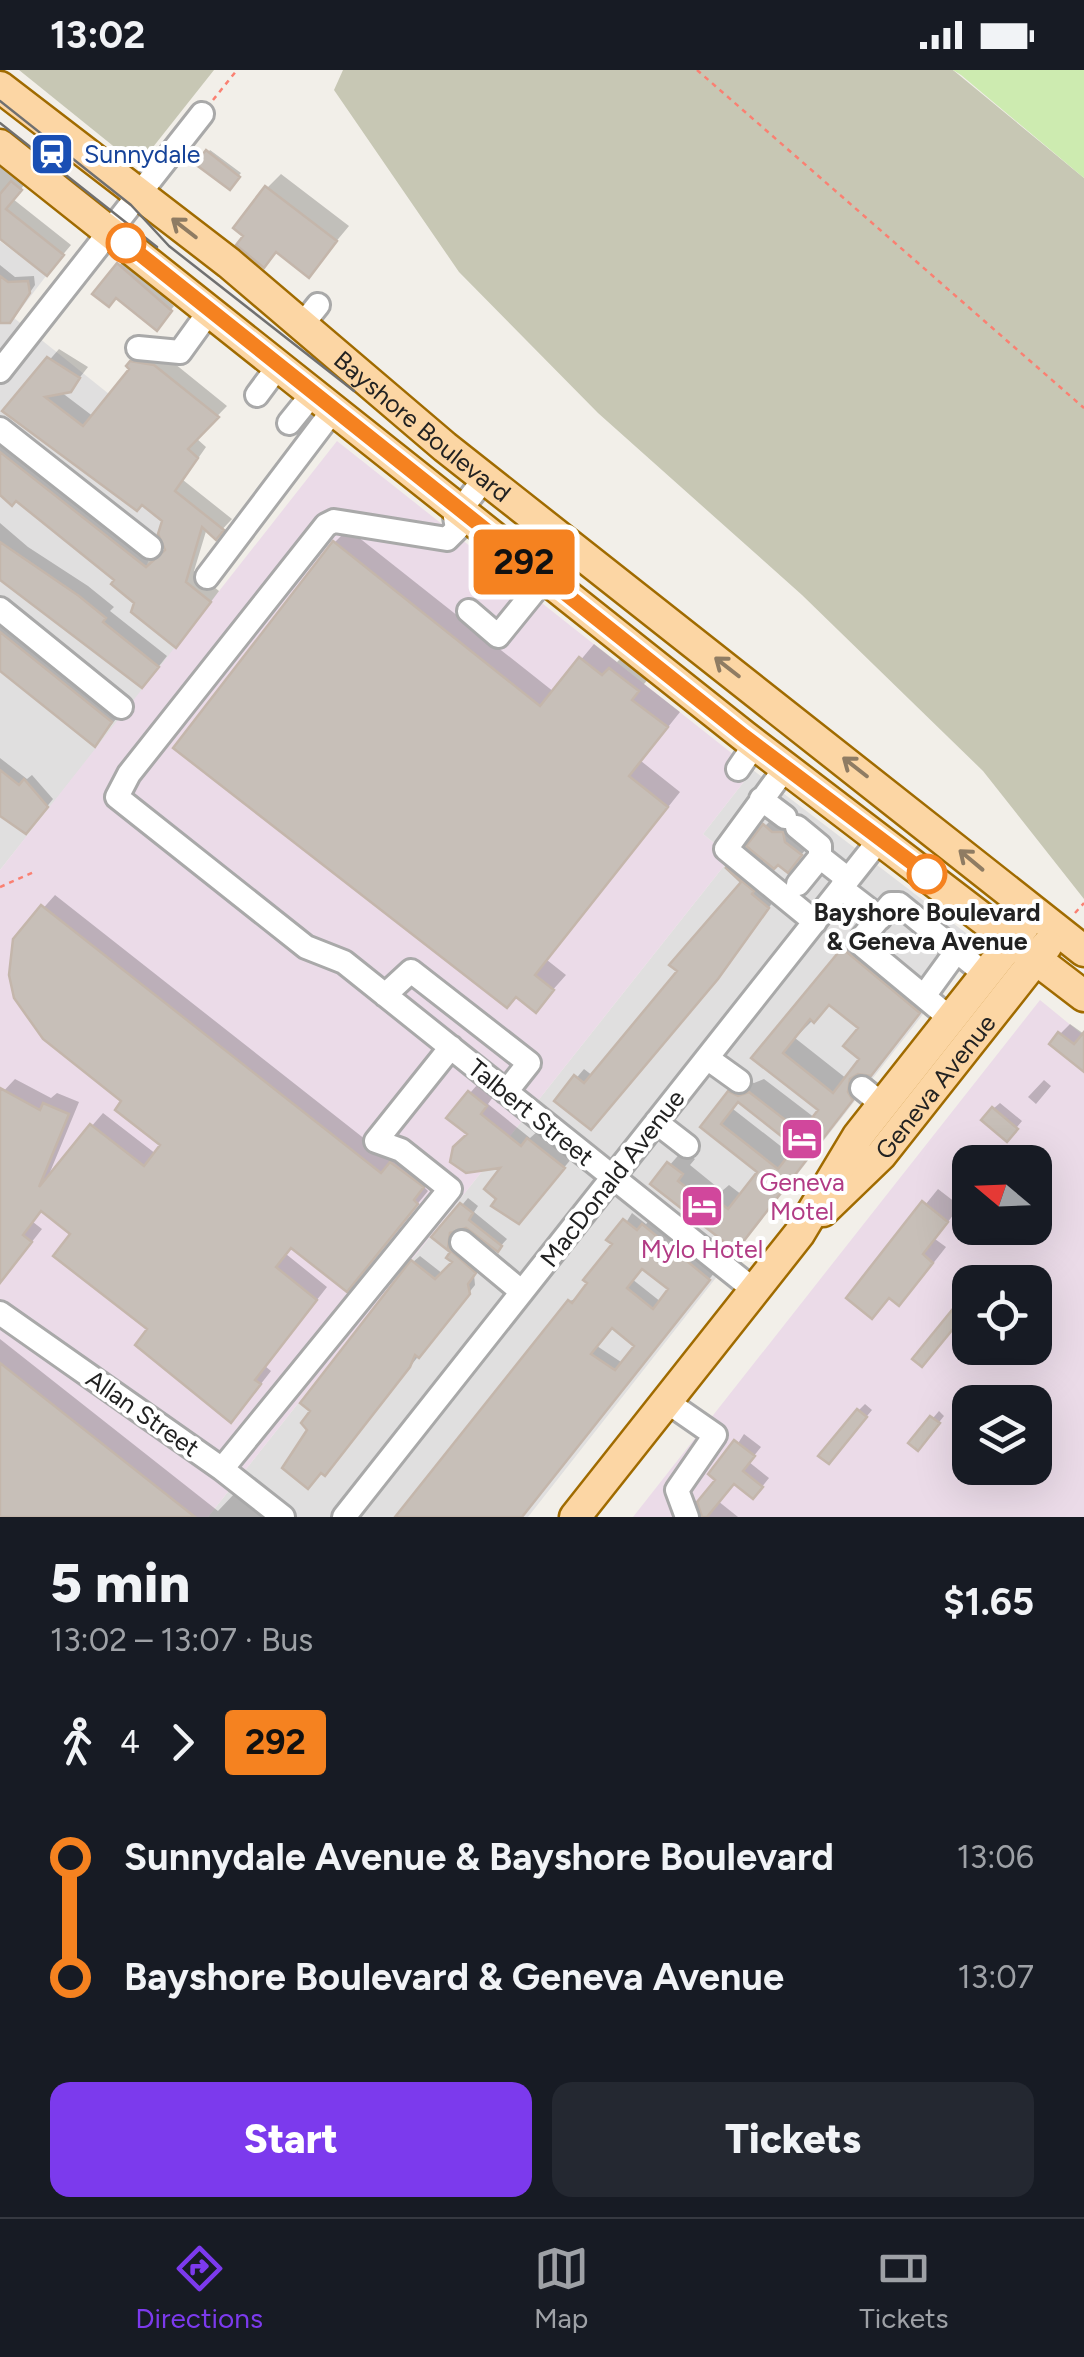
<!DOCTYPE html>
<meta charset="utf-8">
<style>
:root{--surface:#171b24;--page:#242831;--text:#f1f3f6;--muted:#9ea1a6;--line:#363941;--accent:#7c3aed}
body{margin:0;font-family:Figtree,sans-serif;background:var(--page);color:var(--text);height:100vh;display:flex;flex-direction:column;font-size:38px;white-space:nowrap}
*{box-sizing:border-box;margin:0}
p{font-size:32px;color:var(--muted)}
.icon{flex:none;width:55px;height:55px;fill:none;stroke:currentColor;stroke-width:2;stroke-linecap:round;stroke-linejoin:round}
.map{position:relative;height:1447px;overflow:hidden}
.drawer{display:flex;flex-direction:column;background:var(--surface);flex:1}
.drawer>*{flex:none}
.badge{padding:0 20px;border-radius:8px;font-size:35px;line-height:65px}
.needle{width:65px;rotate:289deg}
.controls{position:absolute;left:952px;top:1075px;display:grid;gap:20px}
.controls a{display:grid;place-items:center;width:100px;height:100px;border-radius:20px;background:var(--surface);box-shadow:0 10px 40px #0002;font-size:50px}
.map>.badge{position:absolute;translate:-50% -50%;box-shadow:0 0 0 5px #fff}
.legs{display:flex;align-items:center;gap:15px;height:110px;padding:0 50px;font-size:32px}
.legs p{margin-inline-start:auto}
.overview{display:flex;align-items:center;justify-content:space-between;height:170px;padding:0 50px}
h1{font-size:55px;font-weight:800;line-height:75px}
.button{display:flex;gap:20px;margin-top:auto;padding:20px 50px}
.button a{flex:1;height:115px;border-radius:20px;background:var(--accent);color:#fff;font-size:40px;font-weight:800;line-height:115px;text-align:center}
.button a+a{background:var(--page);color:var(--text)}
ul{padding:0 50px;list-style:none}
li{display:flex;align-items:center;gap:35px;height:120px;font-size:38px}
li i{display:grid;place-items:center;width:15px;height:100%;margin:0 12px;background:currentColor}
li i::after{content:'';width:25px;height:25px;margin:-12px;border:8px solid;border-radius:50%;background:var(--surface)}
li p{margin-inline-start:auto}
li:first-child i{background:linear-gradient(#0000 50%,currentColor 0)}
li:last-child i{background:linear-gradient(currentColor 50%,#0000 0)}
.status{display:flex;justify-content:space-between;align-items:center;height:70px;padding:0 50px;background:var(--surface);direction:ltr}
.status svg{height:28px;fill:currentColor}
.menu{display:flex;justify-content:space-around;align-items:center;height:140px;border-top:2px solid var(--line);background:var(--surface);font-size:28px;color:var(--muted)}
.menu a{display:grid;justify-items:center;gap:5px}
.menu .current{color:var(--accent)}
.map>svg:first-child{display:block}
.residential{fill:#e0dfdf}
.industrial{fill:#ebdbe8;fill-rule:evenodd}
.construction{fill:#c7c7b4}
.grass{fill:#cdebb0}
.shadow{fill:#0003;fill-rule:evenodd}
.building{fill:#c7bfb8;stroke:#c4b6ab;stroke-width:2.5;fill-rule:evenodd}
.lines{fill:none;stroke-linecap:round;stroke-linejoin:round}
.minor-casing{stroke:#a9a9a9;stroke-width:28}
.major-casing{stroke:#a06b00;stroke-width:35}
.path{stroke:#fa8072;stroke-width:2.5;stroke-dasharray:5 5;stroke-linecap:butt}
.minor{stroke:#fff;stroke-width:22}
.major{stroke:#fcd6a4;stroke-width:30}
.tram{stroke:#707070;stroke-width:2.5}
.oneway{stroke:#8f7c63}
.line-1-casing{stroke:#fff;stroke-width:22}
.line-1{stroke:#f58220;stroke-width:15}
.stop-1-dot{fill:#fff;stroke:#f58220;stroke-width:5}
.labels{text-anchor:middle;stroke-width:8;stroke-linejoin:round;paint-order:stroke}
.transit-label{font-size:25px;fill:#164399;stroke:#fff;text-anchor:start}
.street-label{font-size:25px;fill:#222;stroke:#fff}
.stop-label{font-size:25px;font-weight:bold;fill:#222;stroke:#fff}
.hotel-label{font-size:25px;fill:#b23c85;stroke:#fff}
</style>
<div class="status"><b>13:02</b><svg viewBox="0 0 49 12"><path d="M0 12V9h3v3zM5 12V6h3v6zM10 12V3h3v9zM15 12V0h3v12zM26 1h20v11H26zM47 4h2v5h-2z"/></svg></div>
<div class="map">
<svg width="1084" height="1447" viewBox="0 0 1084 1447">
<rect width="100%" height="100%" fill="#f2efe9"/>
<path class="residential" d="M0,171L46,206L14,248L109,324L176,409L131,542L176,578L0,800Z
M753,700L979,873L528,1447H208L731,787L703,764Z"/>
<path class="industrial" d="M337,371L753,700L703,764L731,787L208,1447H0V800Z
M1040,930L1084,966V1447H633ZM970,1092H1035V1158H970ZM970,1212H1035V1278H970ZM970,1332H1035V1398H970Z"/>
<path class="construction" d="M19,0H214L138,96Z
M343,0H953L1084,108V829L983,701L802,525L598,343L459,202L334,20Z"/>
<path class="grass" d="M953,0H1084V108L961,5Z"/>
<path class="shadow" d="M210,80L241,103L229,117L199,93Z
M0,86L28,110L13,129L71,175L55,194L0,165Z
M281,104L349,156L309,204L278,181L264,195L267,118Z
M123,191L174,236L160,254L116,225L95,224Z
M0,195L15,207L34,206L35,215L16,243L0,254Z
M59,279L88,297L70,320L61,322L94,347L143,282L164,285L227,336L196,368L206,377L183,410L232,449L216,466L207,458L194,501L219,521L186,565L137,532L117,509L17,428L0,424V359L15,377L158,489L167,480L165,450L6,340Z
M0,453L28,477L88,516L114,537L110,541L167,586L152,605L0,508Z
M348,459L554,622L594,574L617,592L624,585L651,606L644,614L680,642L641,691L680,722L547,890L566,905L535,940L334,473Z
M0,550L117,648L95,674L0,598Z
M0,688L27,709L32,705L53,729L33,754L0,741Z
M775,746L810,774L798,789L765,756Z
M734,791L775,829L734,887L599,1049L558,1030L584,999L593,1006L680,900L673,894L744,812L728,797Z
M55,825L394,1092L404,1082L434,1104L424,1117L428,1121L359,1206L292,1175L286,1184L327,1217L265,1296L271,1301L242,1338L151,1259L74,1163L43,1139L33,1152L42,1159L16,1192L0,1200V1025L15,1009L51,1028L57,1023L79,1032L48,1107L103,1043L156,1084L164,1074L125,1031L15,870Z
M857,866L932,927L885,989L870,1004L862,1002L865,1014L749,1164L654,1113L683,1080L695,1089L690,1095L722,1121L729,1115L742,1125L760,1102L703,1057L744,1009L754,1013L764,1009L815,1048L821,1040L755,988ZM830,933L861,957L862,989L847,1009L795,968ZM740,1030L798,1076L792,1085L733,1039Z
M1070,954L1084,964V999L1060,964Z
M1044,1010L1051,1016L1036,1034L1028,1027Z
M478,1014L493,1027L488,1034L530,1068L538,1061L572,1088L527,1142L506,1095L470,1064V1023Z
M1000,1033L1022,1051L1013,1062L993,1039Z
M938,1119L960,1136L935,1169L946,1177L913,1219L899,1233L890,1226L850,1228Z
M468,1128L478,1136L474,1142L507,1169L498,1179L466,1155L455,1159L454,1171L481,1195L474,1205L475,1215L331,1396L413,1192L420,1186L443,1204L455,1192L449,1187L453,1182L435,1167Z
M632,1143L646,1154L651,1149L715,1202L522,1447H398L570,1231L580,1227ZM643,1196L672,1219L661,1232L632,1209ZM613,1255L638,1276L624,1294L597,1276Z
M960,1236L966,1241L929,1287L954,1242Z
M0,1269L218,1441L236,1422L268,1447H0Z
M865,1334L872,1340L835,1385L859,1340Z
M939,1341L944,1346L924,1371L912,1373Z
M744,1364L761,1377L749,1392L769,1408L761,1418L734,1411L718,1431L738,1447H701L700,1432Z"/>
<path class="building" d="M206,80L240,107L230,120L195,94Z
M11,111L22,120L6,139L64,185L47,206L0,169V124Z
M265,116L337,171L309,208L276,182L264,198L236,175L243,166L233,158Z
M117,193L172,241L157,261L116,228L109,237L92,224Z
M0,206L8,212L28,211L30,223L10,253H0Z
M47,287L80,308L71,322L45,327L83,356L129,299L126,296L130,291L154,295L219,347L188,379L198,388L175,421L224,460L216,470L202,457L186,512L211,532L176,578L131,542L134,533L111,514L114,510L16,431L12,436L0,425V382L146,497L165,480L158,464L162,451L142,435L137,441L2,341Z
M333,471L540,636L579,587L602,605L609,598L639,621L632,630L668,657L629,706L668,737L535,905L554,920L536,943L516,927L507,938L173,678Z
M0,472L79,526L106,548L103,552L159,597L142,618L0,510Z
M0,562L112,652L95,677L0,601Z
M0,700L19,715L24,709L48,737L26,764L0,746Z
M763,754L772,762H783L785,772L802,785L788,803L778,795L774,799L746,776Z
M725,797L754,821L752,824L769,838L718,909L591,1060L554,1031L574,1005L584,1013L677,901L669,895L741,812Z
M41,835L381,1103L390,1092L424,1117L414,1130L418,1134L347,1222L291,1178L276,1197L317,1230L255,1310L261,1314L231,1353L135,1275L147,1259L53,1186L70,1164L41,1141L23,1165L32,1172L0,1213V1018L40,1040L43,1033L69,1044L39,1117L90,1054L144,1096L160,1075L115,1040L121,1031L43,969L14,928L9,905L13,869Z
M842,878L920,943L871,1006L858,1004L850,1009L848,1022L853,1030L736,1181L650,1114L667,1092L683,1104L678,1111L708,1134L713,1127L728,1139L757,1102L700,1057L728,1021L738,1026L749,1022L801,1062L818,1040L751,988ZM829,935L858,958L843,976L859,989L833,1023L783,983L810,949L814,953ZM738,1032L795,1077L778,1099L721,1054Z
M1058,962L1074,974L1084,962V1002L1049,974Z
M468,1021L487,1036L481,1044L521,1076L527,1068L565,1098L519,1154L491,1136L496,1129L484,1119L500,1098L466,1103L450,1092L453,1077L467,1064L446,1048Z
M992,1037L1018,1059L1007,1072L981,1050Z
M922,1131L948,1152L923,1184L933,1193L899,1236L889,1228L872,1249L846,1228Z
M460,1133L473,1143L469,1150L502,1176L498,1182L466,1158L450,1163L448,1178L476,1203L468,1214L470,1224L419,1288L415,1285L410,1297L325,1406L321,1403L308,1419L282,1398L307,1360L301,1353L310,1341L300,1333L411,1190L435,1209L452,1192L446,1188L450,1182L431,1167Z
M623,1149L637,1160L642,1154L710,1210L522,1447H395L568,1230L572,1233L587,1213L583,1210L612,1174L606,1170ZM642,1199L668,1219L653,1239L627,1218ZM612,1258L634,1276L615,1300L591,1284Z
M952,1240L962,1248L922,1297L912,1289Z
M0,1293L195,1447H0Z
M857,1339L867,1347L829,1394L818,1386Z
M930,1346L940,1353L918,1381L908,1373Z
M734,1370L755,1386L743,1401L763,1417L753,1429L734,1414L707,1447H702L697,1432L715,1410L708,1404Z"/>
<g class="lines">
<g class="minor-casing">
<path id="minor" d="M302,255L318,235
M138,278L180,282L211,239
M0,301L202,44
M257,325L280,294
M289,353L314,322
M0,359L150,477
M485,408L455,447L457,459L447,469L334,451L326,455L129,704L117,727L306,877L344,892L754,1220
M207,507L334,339
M0,539L121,637
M469,541L498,566L545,508
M786,697L726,779L815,852
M738,699L755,674
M761,729L785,747
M797,757L820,776V787L848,809
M798,814L820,787
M841,818L880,848
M385,925L411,901L529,993L506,1022
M924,926L956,882
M951,949L863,876L862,868L891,834H899L986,905
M707,988L739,1011
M862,1018L883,1035
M656,1052L687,1076
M462,1172L522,1222
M0,1243L222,1399L283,1447
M666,1331L715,1365L677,1420L687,1447
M222,1399L450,1119L401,1080L376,1071L451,977
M344,1447L880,769"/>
</g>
<g class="major-casing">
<g id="major">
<path id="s1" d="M0,17L229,193L445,377L1084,881"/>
<path d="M0,75L744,666L1084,926"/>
<path id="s2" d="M823,1141L881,1085L1047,875"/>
<path d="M575,1447L799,1164L858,1066L1024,856"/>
</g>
</g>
<path class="path" d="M697,0L1084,338
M213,30L237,0
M0,817L34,802
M1075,843L1084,833"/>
<use href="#minor" class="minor"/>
<use href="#major" class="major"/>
<path class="tram" d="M0,31L131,135L169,176L354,321
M0,53L157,177"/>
</g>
<defs><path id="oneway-shaft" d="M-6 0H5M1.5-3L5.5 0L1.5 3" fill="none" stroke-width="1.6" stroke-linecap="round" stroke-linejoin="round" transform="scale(2.5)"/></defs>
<g class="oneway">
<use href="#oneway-shaft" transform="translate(184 158) rotate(-142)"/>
<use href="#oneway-shaft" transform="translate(727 597) rotate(-142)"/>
<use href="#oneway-shaft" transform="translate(855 697) rotate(-142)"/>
<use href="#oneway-shaft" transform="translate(971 790) rotate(-140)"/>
</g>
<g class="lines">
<g class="line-1-casing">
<path id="line-1" d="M126,173L744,666L927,804"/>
</g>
<use href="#line-1" class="line-1"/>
</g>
<defs>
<g id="station-square" transform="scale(2.25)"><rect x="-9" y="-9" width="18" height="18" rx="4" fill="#1a4fb4" stroke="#fff"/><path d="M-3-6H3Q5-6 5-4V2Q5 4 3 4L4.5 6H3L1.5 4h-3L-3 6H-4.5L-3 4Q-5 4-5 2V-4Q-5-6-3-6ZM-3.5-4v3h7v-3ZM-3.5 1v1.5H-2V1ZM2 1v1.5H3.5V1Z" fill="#fff"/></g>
<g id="hotel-square" transform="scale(2.25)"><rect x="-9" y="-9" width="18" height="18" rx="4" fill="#d1479c" stroke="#fff"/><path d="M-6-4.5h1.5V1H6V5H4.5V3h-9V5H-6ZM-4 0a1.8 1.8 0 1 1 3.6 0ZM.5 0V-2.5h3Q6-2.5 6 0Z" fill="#fff"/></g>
</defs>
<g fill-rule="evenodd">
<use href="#station-square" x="52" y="84"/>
<use href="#hotel-square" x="802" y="1069"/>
<use href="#hotel-square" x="702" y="1136"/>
</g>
<g class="stop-1-dot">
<circle cx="126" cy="173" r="18"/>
<circle cx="927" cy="804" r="18"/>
</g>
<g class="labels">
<g class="transit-label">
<text x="84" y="93">Sunnydale</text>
</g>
<g class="street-label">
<text dy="9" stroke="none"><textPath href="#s1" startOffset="542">Bayshore Boulevard</textPath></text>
<text dy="9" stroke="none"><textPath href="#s2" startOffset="168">Geneva Avenue</textPath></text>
<text transform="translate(531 1042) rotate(39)" y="9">Talbert Street</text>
<text transform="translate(612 1108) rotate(-52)" y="9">MacDonald Avenue</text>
<text transform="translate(143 1343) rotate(35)" y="9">Allan Street</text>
</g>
<g class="stop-label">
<text x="927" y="851">Bayshore Boulevard<tspan x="927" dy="29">&amp; Geneva Avenue</tspan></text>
</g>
<g class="hotel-label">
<text x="802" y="1121">Geneva<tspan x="802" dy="29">Motel</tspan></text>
<text x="702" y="1188">Mylo Hotel</text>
</g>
</g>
</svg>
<div class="controls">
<a><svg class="needle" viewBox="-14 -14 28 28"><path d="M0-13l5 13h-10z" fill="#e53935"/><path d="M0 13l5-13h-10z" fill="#9ea1a6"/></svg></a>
<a><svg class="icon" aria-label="locate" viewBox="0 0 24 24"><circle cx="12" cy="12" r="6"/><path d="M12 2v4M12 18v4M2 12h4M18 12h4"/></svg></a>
<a><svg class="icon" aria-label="layers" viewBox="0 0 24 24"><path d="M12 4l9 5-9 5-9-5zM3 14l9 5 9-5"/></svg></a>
</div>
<b class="badge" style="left:524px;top:492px;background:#f58220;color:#111">292</b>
</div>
<section class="drawer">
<div class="overview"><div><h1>5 min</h1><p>13:02 – 13:07 · Bus</p></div><b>$1.65</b></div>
<div class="legs"><svg class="icon" aria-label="walk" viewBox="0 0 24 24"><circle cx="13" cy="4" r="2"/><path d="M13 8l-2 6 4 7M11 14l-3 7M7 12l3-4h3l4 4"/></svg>4<svg class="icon" aria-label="forward" viewBox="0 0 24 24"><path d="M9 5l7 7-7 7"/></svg><b class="badge" style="background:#f58220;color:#111">292</b></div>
<ul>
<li><i style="color:#f58220"></i><b>Sunnydale Avenue &amp; Bayshore Boulevard</b><p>13:06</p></li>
<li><i style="color:#f58220"></i><b>Bayshore Boulevard &amp; Geneva Avenue</b><p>13:07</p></li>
</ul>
<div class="button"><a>Start</a><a>Tickets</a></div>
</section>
<nav class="menu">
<a class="current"><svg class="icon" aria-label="directions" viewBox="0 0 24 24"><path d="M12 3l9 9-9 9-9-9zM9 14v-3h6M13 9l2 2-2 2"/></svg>Directions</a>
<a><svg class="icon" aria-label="map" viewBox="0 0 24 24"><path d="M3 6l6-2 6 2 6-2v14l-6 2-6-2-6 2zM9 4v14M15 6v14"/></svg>Map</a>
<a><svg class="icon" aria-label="tickets" viewBox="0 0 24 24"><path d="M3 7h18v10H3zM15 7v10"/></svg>Tickets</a>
</nav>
